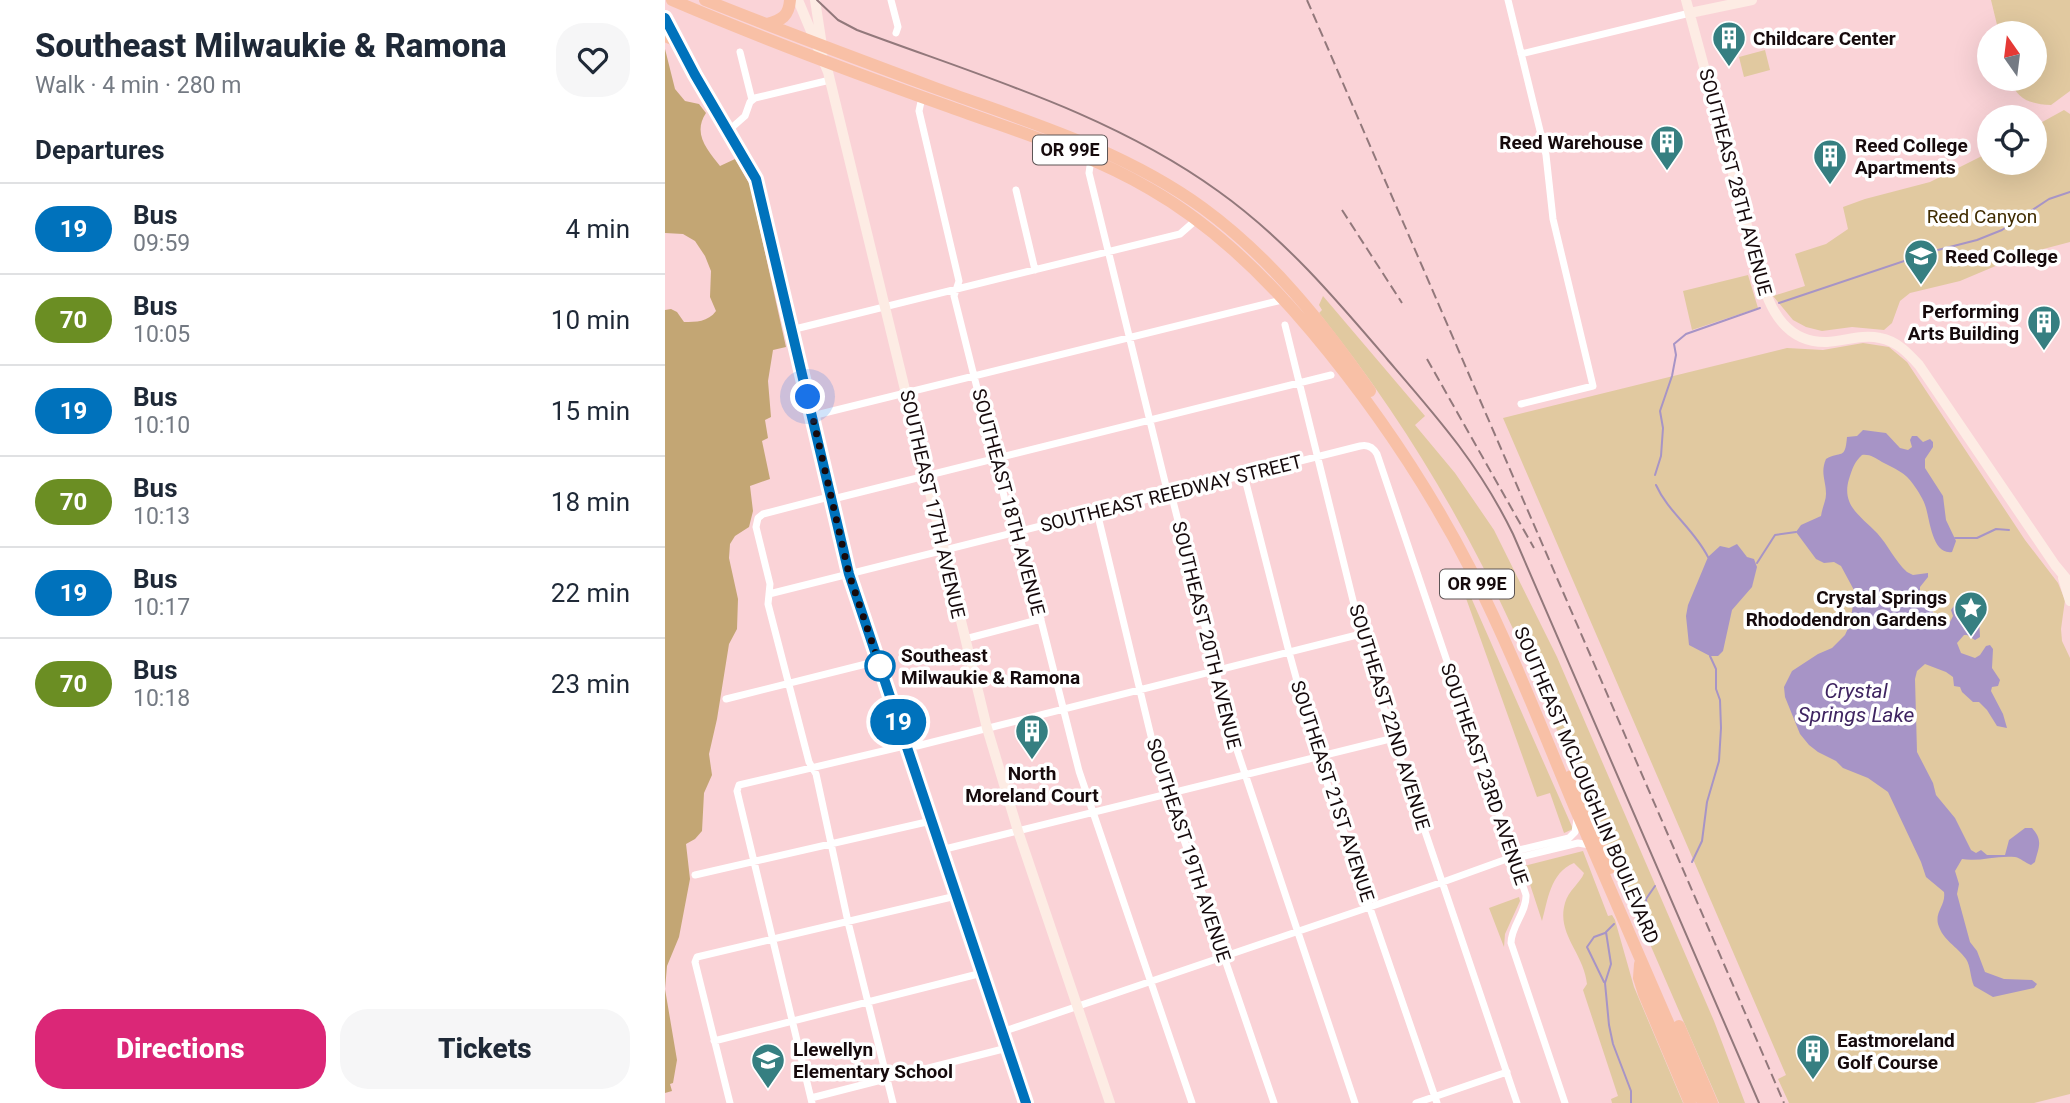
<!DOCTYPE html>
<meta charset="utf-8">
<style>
:root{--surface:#fff;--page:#f6f6f7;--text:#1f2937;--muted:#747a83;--line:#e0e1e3;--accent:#db2777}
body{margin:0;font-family:Roboto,sans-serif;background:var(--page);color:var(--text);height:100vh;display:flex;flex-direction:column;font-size:26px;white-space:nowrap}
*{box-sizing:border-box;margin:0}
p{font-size:23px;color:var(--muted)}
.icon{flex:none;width:38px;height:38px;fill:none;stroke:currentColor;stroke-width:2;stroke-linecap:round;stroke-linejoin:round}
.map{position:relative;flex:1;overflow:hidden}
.details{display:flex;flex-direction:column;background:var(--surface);width:665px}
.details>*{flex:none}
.badge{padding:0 14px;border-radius:23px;font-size:24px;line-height:46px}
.needle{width:46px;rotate:346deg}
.buttons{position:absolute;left:1312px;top:21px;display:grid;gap:14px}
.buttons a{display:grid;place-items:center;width:70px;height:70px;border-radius:50%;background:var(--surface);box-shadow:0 7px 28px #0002;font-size:35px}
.you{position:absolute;width:35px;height:35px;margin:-18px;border:5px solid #fff;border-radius:50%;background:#1a73e8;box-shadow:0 0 0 10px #1a73e833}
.map>.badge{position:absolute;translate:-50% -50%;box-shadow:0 0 0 4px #fff}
h2{padding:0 35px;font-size:26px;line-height:63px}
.round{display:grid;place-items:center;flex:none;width:74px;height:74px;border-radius:28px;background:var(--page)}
.summary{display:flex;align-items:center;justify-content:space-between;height:119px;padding:0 35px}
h1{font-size:33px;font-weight:800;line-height:52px}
.primary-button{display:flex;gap:14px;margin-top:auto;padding:14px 35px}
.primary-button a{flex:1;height:80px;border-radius:28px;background:var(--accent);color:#fff;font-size:28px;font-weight:800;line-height:80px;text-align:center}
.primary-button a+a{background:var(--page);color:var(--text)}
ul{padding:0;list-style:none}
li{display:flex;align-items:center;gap:21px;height:91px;padding:0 35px;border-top:2px solid var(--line)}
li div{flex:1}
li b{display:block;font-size:26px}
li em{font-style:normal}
li .badge{min-width:77px;font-weight:700;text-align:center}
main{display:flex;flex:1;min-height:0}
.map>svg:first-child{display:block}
.green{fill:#e1c9a0}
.forest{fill:#c3a674}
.water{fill:#a794c6}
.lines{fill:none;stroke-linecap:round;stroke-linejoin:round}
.stream{stroke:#a794c6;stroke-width:2}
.street{stroke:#fff;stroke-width:7}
.secondary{stroke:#fdece4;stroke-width:10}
.highway{stroke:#f8c0a6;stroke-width:12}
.tram{stroke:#92787b;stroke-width:2}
.rail{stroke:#92787b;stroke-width:2;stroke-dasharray:10 5;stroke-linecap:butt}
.line-casing{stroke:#fff;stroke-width:16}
.line{stroke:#0072bc;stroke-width:10}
.walk{stroke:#160a0c;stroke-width:7;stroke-dasharray:0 12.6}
.stop-dot{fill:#fff;stroke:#0072bc;stroke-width:3.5}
.labels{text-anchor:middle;stroke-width:7;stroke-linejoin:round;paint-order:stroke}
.shield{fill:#fff;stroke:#5c5455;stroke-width:2}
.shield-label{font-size:18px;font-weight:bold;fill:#160a0c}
.poi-label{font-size:19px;font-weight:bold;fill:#160a0c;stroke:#fff;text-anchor:start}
.street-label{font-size:19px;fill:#160a0c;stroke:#fff}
.park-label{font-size:19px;fill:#402c01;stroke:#fff}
.stop-label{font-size:19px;font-weight:bold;fill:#160a0c;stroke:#fff;text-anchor:start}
.water-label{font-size:21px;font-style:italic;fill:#3f2461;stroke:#fff}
</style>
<main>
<section class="details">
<div class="summary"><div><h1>Southeast Milwaukie &amp; Ramona</h1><p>Walk · 4 min · 280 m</p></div><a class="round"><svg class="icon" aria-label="heart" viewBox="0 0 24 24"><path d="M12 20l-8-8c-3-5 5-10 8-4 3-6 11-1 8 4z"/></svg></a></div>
<h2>Departures</h2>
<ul>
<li><span class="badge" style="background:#0072bc;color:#fff">19</span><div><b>Bus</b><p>09:59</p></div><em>4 min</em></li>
<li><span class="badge" style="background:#6b8e23;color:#fff">70</span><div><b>Bus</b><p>10:05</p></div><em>10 min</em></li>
<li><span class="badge" style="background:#0072bc;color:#fff">19</span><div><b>Bus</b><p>10:10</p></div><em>15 min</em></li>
<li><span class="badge" style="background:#6b8e23;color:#fff">70</span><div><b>Bus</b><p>10:13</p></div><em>18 min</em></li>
<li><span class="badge" style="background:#0072bc;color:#fff">19</span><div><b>Bus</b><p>10:17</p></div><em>22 min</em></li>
<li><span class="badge" style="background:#6b8e23;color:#fff">70</span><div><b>Bus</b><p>10:18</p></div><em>23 min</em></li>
</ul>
<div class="primary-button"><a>Directions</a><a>Tickets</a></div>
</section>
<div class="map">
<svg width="1405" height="1103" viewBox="0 0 1405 1103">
<rect width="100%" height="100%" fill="#fad3d7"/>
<path class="green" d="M1326,0H1405V91L1386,105C1366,104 1351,100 1346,79H1370V33H1334Z
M1100,50L1105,70L1079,77L1074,57Z
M1399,110L1405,114V242L1359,254L1295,281L1245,293L1235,301L1227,323L1219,330L1187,327L1157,331L1141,327L1128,320L1108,296L1140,286L1130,254L1161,244L1183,229L1178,207L1200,199L1265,182L1325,152V163H1370V126Z
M1083,275L1093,308L1027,330L1018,291Z
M658,296L760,416L750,425L790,473L829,530L892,657L1049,1021L1080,1103H1054L849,631C797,517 732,410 654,313L657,310L654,305Z
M1198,343L1224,347L1242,362L1360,540L1393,583L1400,600L1396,629L1397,641L1405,658V1094L1369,1103H1124L1113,1079L1121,1075L838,418L1122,348L1158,350Z
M801,586L908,829L899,833L885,793L872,797L797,587Z
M918,851L943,916L947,915L950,920L969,987L1018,1103H947L946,1099L953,1096L918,990L922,984C919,953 891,934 900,903C903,891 916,882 919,873L909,863C885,873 883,900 877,921L859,866Z
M854,897L855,901L840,934L839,947L824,908Z"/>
<path class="forest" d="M0,49L10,89L20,101L34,104L41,113C27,134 43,150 55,166L70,159L85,185L121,347L108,350L103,381L106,417L100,420L103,438L97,441L105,479L85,486L88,511L84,527L70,536L65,544L64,558L73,599L72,629L64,644L52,719L44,754L47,775L39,793L37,831L30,839L21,844L25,879L14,937L2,966L0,989L12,1060L8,1083L5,1084L7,1091L0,1093V310L6,309L12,312L19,322C31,322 43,322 51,311L45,297L46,271L40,256L30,241L18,234L0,233Z"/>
<path class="water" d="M1198,430L1221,433L1235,448L1243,450L1247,447L1245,440L1247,436H1252L1258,442L1265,439L1268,442V447L1260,459V468L1278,496L1281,520L1291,541L1287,552C1268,555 1265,522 1261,508C1259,500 1253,491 1248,484C1241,473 1229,468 1217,462C1210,458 1205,454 1197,455C1189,462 1187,470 1184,479C1176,506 1196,516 1212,533C1223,545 1230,561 1242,572L1248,575L1263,573V577L1255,587V592L1275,623L1284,624L1288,616L1286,610L1294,599L1302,596L1305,598L1300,628L1303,630L1305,624L1312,617L1314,618L1315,637L1310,640L1302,635H1299L1292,643L1296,653L1310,658L1315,655L1321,646L1325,645L1328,649L1327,668L1335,680L1333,686L1327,687L1326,691L1338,714L1342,728L1332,726L1322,710L1314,702H1308L1297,692L1295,687L1289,686L1288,677L1281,672L1260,664L1252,671L1250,679L1252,752L1268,783L1271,795L1290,818L1306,850L1311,853L1316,850L1322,855H1340L1344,840L1360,828H1367C1379,841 1373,848 1370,862L1366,865C1360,863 1356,858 1350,857C1332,855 1314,862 1297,859L1290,871L1294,884L1292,894L1305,942L1312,951L1320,972L1339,979L1367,980L1372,984L1369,988L1328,997L1309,986C1305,977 1306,967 1301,959C1292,946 1278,941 1273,924C1270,911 1281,905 1279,892L1261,877L1256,862L1223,792L1203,778L1178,768L1171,761L1153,752L1144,745L1135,734L1120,697L1119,687L1127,671L1153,654L1167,648L1180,635L1185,624L1190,592L1176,566L1169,562L1159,563L1151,559L1131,532L1136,525L1156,516C1157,508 1161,501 1161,494C1161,480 1155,473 1161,459C1176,450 1180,461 1182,437L1192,436Z
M1072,544L1082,557L1089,559L1092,567L1087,587L1067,610L1058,651L1053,656H1045L1024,645L1021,616L1023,605L1043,557L1055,546L1064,548Z"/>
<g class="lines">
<path class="stream" d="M1114,303L1269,251L1312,240L1337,230L1384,199L1405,192
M990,475L996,456L998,428L995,411L1007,376L1011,355L1009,344L1021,334L1095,308
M991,485C1003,512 1029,529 1043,557
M1290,538H1312L1331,529L1344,530
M1092,563L1110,535L1131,532
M1027,862L1037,841L1042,802L1054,761L1056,728L1055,700L1051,689V669L1045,656
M974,913L982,910L981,899L990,886
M949,924L941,932L946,964L940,983L944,1025L948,1044L966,1091V1103
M939,982L922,947L929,937L940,933"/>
<path class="street" d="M226,0L233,27L231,33
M843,0L881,155L888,219L928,386L856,404
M75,52L87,100
M856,54L1025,13
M257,97L254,111L294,281L289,296L347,528L355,537L414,771L527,1103
M63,131L80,116L85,102L90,98L165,80
M426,159L424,173L501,486L508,501L551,670L561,717L690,1103
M351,190L370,270
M620,325L699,645L726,731L852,1103
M126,330L515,234L531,220
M147,416L621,299
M579,475L624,652L653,757L772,1103
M432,512L492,761L609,1103
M104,594L695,446C703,444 708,447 712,454L861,895C862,912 846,926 846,943L900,1103
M300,639L376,619
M61,699L213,661
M276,850L729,738
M848,856L856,857L913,843L925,845
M30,875L266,821
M337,1032L778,882L839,860L854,850L904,838L910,832L912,819
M49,1041L317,973
M146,1098L342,1048
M65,1103L30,962L32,957L291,896
M147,1103L72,791L74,785L235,747L252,746L696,634
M228,1103L183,922L151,774L144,762L103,604L105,584L91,527L93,518L98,514L160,498H172L666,375
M751,1103L842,1072"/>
<path class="secondary" d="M133,0L163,72L322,728L353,831L445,1103
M150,0L158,52
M1021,0L1097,281C1106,313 1123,343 1162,342C1180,341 1197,334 1215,338C1232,341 1243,353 1254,365L1390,565L1405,583
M1025,13L1087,0
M0,18L30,75L91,179L184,574L361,1103
M1398,578L1405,601"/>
<path class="highway" d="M7,0C98,39 192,74 285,107C353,132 422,152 485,189C548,225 601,277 647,332C709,406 763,486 807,572C846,649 877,729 910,808C952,907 995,1005 1038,1103
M40,0C117,31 195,60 273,89C364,122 458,150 538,208C605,257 658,323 705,391
M102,24C117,20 124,16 125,0
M0,36L12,41
M906,776L945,868
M975,964L974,978L979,994L1025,1103
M1014,1026L1047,1103"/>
<path class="tram" d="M152,0L173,20L192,30C315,76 445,113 553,191C619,238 670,298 722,359C772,417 814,464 848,534L1094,1103"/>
<path class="rail" d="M642,0L1119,1103
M677,210L737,303
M762,359L869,548"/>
</g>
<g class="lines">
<g class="line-casing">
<path id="line" d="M0,18L30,75L91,179L184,574L361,1103"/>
</g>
<use href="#line" class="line"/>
<path class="walk" d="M143,397L184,574L215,666"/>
</g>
<defs>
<g id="building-pin" transform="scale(1.75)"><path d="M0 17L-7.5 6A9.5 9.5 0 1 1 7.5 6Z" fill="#367f81" stroke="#fff"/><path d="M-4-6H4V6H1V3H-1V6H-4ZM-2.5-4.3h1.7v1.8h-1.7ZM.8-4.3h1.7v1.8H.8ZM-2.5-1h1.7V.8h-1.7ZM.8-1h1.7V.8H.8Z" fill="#fff"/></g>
<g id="university-pin" transform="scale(1.75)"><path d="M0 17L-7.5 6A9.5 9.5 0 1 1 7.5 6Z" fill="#367f81" stroke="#fff"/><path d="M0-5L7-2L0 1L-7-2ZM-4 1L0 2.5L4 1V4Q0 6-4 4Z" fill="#fff"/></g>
<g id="sight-pin" transform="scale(1.75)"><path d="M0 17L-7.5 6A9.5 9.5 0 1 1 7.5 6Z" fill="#367f81" stroke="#fff"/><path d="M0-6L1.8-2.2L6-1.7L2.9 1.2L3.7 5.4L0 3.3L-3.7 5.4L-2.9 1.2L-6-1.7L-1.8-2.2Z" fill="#fff"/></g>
<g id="school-pin" transform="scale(1.75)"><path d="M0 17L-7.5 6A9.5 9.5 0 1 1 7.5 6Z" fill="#367f81" stroke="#fff"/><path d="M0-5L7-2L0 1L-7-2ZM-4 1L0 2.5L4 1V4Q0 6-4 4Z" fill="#fff"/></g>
</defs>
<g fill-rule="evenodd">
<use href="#building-pin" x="1064" y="38"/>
<use href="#building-pin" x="1002" y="142"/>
<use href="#building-pin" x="1165" y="156"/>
<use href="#university-pin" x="1256" y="256"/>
<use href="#building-pin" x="1379" y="322"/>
<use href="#sight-pin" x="1306" y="608"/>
<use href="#building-pin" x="367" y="731"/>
<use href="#building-pin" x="1148" y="1051"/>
<use href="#school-pin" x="103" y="1060"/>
</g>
<circle class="stop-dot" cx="215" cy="666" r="14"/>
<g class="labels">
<g class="shield">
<rect x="368" y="135.5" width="74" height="29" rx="5"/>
<rect x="775" y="569.5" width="74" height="29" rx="5"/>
</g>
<g class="shield-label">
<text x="405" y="156">OR 99E</text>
<text x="812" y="590">OR 99E</text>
</g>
<g class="poi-label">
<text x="1088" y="45">Childcare Center</text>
<text x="978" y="149" text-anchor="end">Reed Warehouse</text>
<text x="1190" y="152">Reed College<tspan x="1190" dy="22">Apartments</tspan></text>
<text x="1280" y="263">Reed College</text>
<text x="1354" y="318" text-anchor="end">Performing<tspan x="1354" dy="22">Arts Building</tspan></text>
<text x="1282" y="604" text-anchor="end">Crystal Springs<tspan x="1282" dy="22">Rhododendron Gardens</tspan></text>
<text x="367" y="780" text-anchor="middle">North<tspan x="367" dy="22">Moreland Court</tspan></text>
<text x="1172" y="1047">Eastmoreland<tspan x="1172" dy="22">Golf Course</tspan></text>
<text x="128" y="1056">Llewellyn<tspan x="128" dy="22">Elementary School</tspan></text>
</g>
<g class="street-label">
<text transform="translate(1071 182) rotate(75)" y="7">SOUTHEAST 28TH AVENUE</text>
<text transform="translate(506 493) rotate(-14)" y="7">SOUTHEAST REEDWAY STREET</text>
<text transform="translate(344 502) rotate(75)" y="7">SOUTHEAST 18TH AVENUE</text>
<text transform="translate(268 504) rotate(77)" y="7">SOUTHEAST 17TH AVENUE</text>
<text transform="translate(542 635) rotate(76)" y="7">SOUTHEAST 20TH AVENUE</text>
<text transform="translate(725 717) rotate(73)" y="7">SOUTHEAST 22ND AVENUE</text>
<text transform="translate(820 774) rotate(71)" y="7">SOUTHEAST 23RD AVENUE</text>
<text transform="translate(922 785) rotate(67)" y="7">SOUTHEAST MCLOUGHLIN BOULEVARD</text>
<text transform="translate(668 791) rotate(72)" y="7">SOUTHEAST 21ST AVENUE</text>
<text transform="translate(524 850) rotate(72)" y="7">SOUTHEAST 19TH AVENUE</text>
</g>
<g class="park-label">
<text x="1317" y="223">Reed Canyon</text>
</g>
<g class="stop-label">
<text x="236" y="662">Southeast<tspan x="236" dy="22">Milwaukie &amp; Ramona</tspan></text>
</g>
<g class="water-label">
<text x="1191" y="698">Crystal<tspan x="1191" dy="24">Springs Lake</tspan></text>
</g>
</g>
</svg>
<div class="buttons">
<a><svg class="needle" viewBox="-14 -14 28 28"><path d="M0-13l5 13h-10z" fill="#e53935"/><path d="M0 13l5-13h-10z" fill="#747a83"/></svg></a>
<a><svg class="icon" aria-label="locate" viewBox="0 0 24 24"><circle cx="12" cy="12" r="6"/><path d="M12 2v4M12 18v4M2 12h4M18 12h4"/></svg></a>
</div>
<div class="you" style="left:143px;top:397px"></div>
<b class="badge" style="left:233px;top:722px;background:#0072bc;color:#fff">19</b>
</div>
</main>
